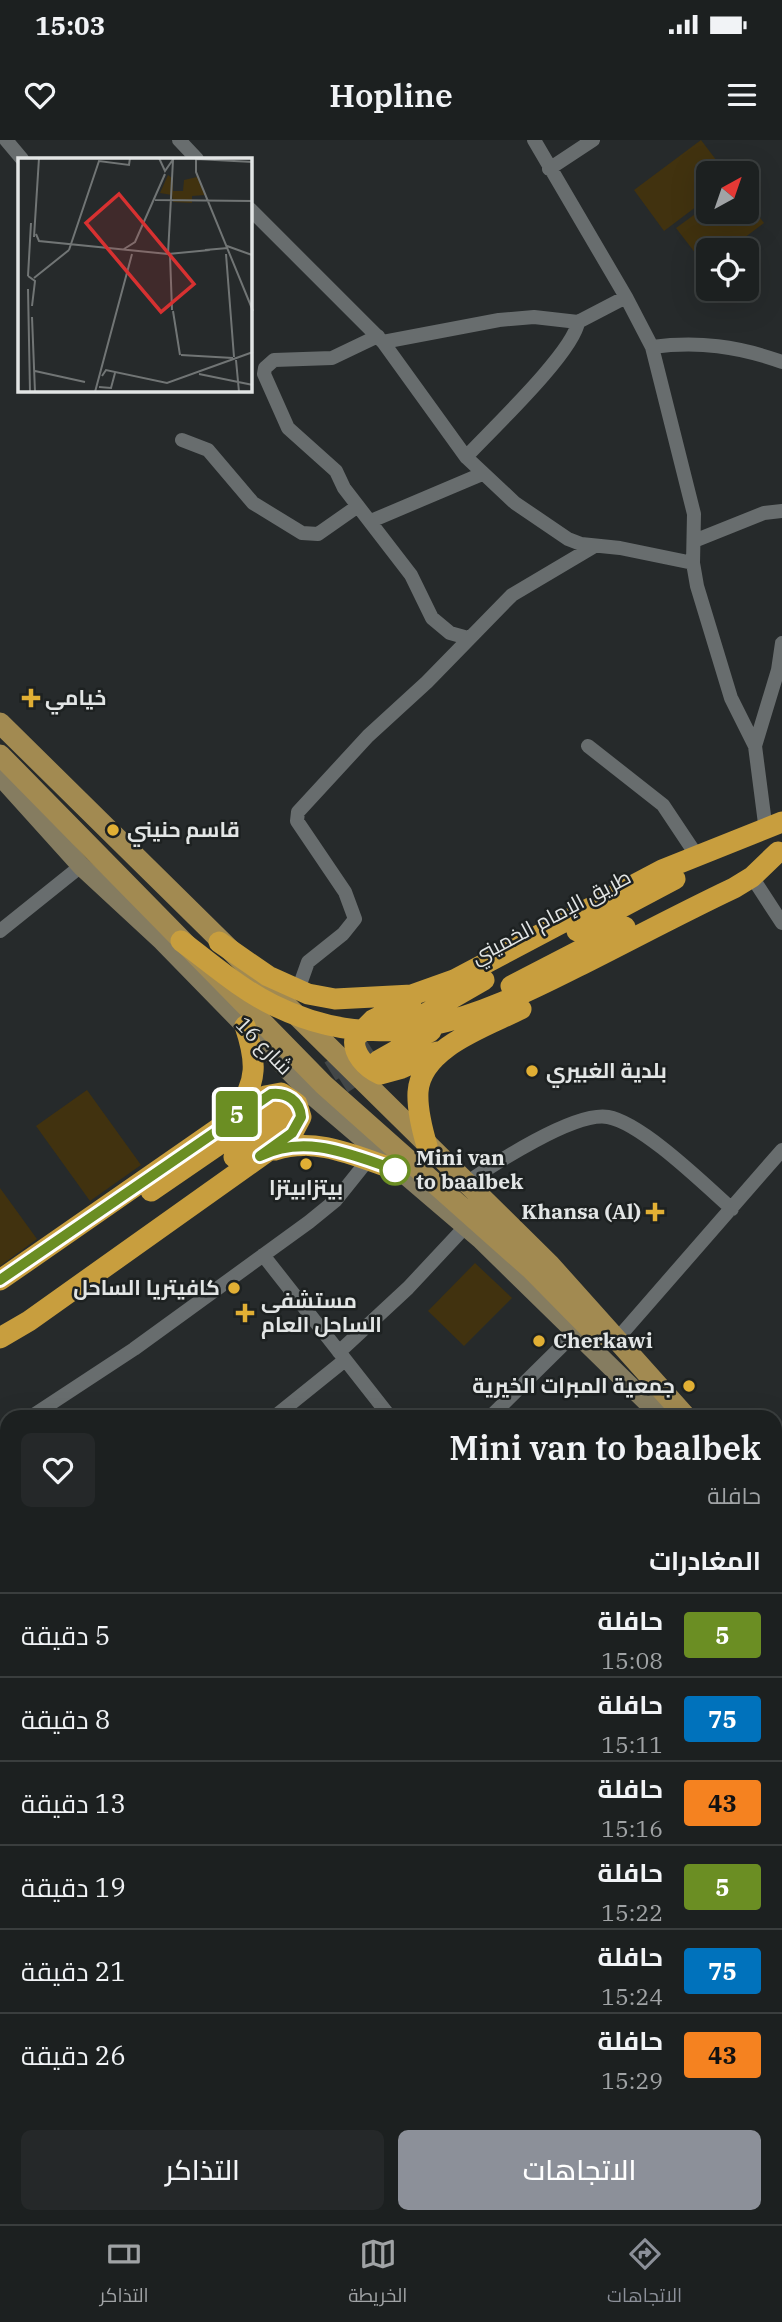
<!DOCTYPE html>
<html lang="ar">
<meta charset="utf-8">
<style>
:root{--surface:#1c2020;--page:#252829;--text:#f1f3f6;--muted:#a0a3a5;--line:#3a3e3e;--accent:#8c9099}
body{margin:0;font-family:"IBM Plex Serif",Cairo,serif;background:var(--page);color:var(--text);direction:rtl;height:100vh;display:flex;flex-direction:column;font-size:26px;white-space:nowrap}
*{box-sizing:border-box;margin:0}
p{font-size:23px;color:var(--muted)}
.icon{flex:none;width:38px;height:38px;fill:none;stroke:currentColor;stroke-width:2;stroke-linecap:round;stroke-linejoin:round}
.map{position:relative;flex:1;overflow:hidden;direction:ltr}
.details{position:absolute;left:0px;top:1270px;width:782px;height:814px;display:flex;flex-direction:column;background:var(--surface);border-radius:21px 21px 0 0;box-shadow:0 7px 28px #0002,0 0 0 2px var(--line);direction:rtl}
.details>*{flex:none}
.badge{padding:0 14px;border-radius:5px;font-size:24px;line-height:46px}
.needle{width:46px;rotate:40deg}
.fabs{position:absolute;left:696px;top:21px;display:grid;gap:14px}
.fabs a{display:grid;place-items:center;width:63px;height:63px;border-radius:10px;background:var(--surface);box-shadow:0 7px 28px #0002,0 0 0 2px var(--line);font-size:35px}
.map>.badge{position:absolute;translate:-50% -50%;box-shadow:0 0 0 4px #fff}
h2{padding:0 21px;font-size:26px;line-height:63px}
.round{display:grid;place-items:center;flex:none;width:74px;height:74px;border-radius:10px;background:var(--page)}
.summary{display:flex;align-items:center;justify-content:space-between;height:119px;padding:0 21px}
h1{font-size:33px;font-weight:600;line-height:52px}
.action{display:flex;gap:14px;margin-top:auto;padding:14px 21px}
.action a{flex:1;height:80px;border-radius:10px;background:var(--accent);color:#fff;font-size:28px;font-weight:600;line-height:80px;text-align:center}
.action a+a{background:var(--page);color:var(--text)}
ul{padding:0;list-style:none}
li{display:flex;align-items:center;gap:21px;height:84px;padding:0 21px;border-top:2px solid var(--line)}
li div{flex:1}
li b{display:block;font-size:26px}
li em{font-style:normal}
li .badge{min-width:77px;font-weight:700;text-align:center}
.status{display:flex;justify-content:space-between;align-items:center;height:49px;padding:0 35px;background:var(--surface);direction:ltr}
.status svg{height:19px;fill:currentColor}
header{display:flex;justify-content:space-between;align-items:center;height:91px;padding:0 21px;background:var(--surface);font-size:32px;font-weight:600}
.tabs{display:flex;justify-content:space-around;align-items:center;height:98px;border-top:2px solid var(--line);background:var(--surface);font-size:19px;color:var(--muted)}
.tabs a{display:grid;justify-items:center;gap:4px}
.tabs .current{color:var(--accent)}
.map>svg:first-child{display:block}
.green{fill:#41320f}
.lines{fill:none;stroke-linecap:round;stroke-linejoin:round}
.highway-tunnel{stroke:#424647;stroke-width:21;stroke-dasharray:21 10;stroke-linecap:butt}
.street{stroke:#686d6e;stroke-width:14}
.secondary{stroke:#857c60;stroke-width:19}
.primary{stroke:#a28a51;stroke-width:21}
.highway{stroke:#c89e3e;stroke-width:21}
.line-casing{stroke:#fff;stroke-width:16}
.line{stroke:#6b8e23;stroke-width:10}
.poi-dot{fill:#e1af34;stroke:#1d2121;stroke-width:2.5}
.stop-dot{fill:#fff;stroke:#6b8e23;stroke-width:3.5}
.labels{text-anchor:middle;stroke-width:5;stroke-linejoin:round;paint-order:stroke}
.poi-label{font-size:21px;font-weight:bold;fill:#e2e5e5;stroke:#1d2121;text-anchor:start}
.street-label{font-size:21px;fill:#e2e5e5;stroke:#1d2121}
.stop-label{font-size:21px;font-weight:bold;fill:#e2e5e5;stroke:#1d2121;text-anchor:start}
.inset-road{fill:none;stroke:#717575;stroke-width:2}
.view{fill:#d73131;fill-opacity:0.15;stroke:#d73131;stroke-width:3.5}
.inset-edge{fill:none;stroke:#e2e5e5;stroke-width:3.5}
</style>
<div class="status"><b>15:03</b><svg viewBox="0 0 49 12"><path d="M0 12V9h3v3zM5 12V6h3v6zM10 12V3h3v9zM15 12V0h3v12zM26 1h20v11H26zM47 4h2v5h-2z"/></svg></div>
<header><svg class="icon" aria-label="menu" viewBox="0 0 24 24"><path d="M4 6h16M4 12h16M4 18h16"/></svg>Hopline<svg class="icon" aria-label="heart" viewBox="0 0 24 24"><path d="M12 20l-8-8c-3-5 5-10 8-4 3-6 11-1 8 4z"/></svg></header>
<div class="map">
<svg width="782" height="2084" viewBox="0 0 782 2084">
<rect width="100%" height="100%" fill="#262a2b"/>
<path class="green" d="M701,0L726,33H709V57L664,91L634,50Z
M747,61L764,83L728,110H709L706,127L676,88L709,64V72H747Z
M87,950L141,1025L90,1061L36,986Z
M0,1048L37,1099L0,1126Z
M475,1123L512,1158L464,1206L428,1171Z"/>
<g class="lines">
<path class="highway-tunnel" d="M304,948L370,906
M316,960L371,925"/>
<path class="street" d="M6,0L22,19
M179,0L197,19
M534,0L626,157L652,207L694,374L693,423L697,446L731,558L755,606L766,691
M549,29L593,0
M250,69L383,202L466,317L515,363L568,399L581,404L620,408L693,423
M378,196L332,218L274,220L265,228L264,234L288,288L336,331L344,348L411,435L432,478L450,493L468,498
M383,202L499,180L534,177L578,182L626,157
M652,207C698,201 738,206 782,222
M182,300L208,310L253,363L302,393L318,394L358,366
M466,317C489,292 574,212 578,182
M371,381L482,334
M694,401L764,373L782,371
M588,606L663,665L697,716
M755,606L778,530L782,503
M752,737L782,783
M0,791L81,726
M298,850L308,822L343,794L355,779L345,752L297,681L298,672L368,596L427,542L512,455L593,407
M465,1044C494,1024 575,971 608,977C642,983 705,1045 732,1069
M263,1115L391,1278
M618,1198L782,1010
M339,1212L408,1148L465,1087
M29,1278L134,1209L309,1082L336,1060L372,1015
M273,1278L345,1220
M489,1278L577,1191
M0,1316L7,1307
M0,1494L7,1489
M0,1614L7,1622
M775,1723L782,1718
M0,1755L7,1762
M0,1880L7,1872
M775,1957L782,1963
M775,1976L782,1971
M0,2073L16,2084
M520,2077L527,2084
M591,2077L592,2084
M633,2084L642,2077"/>
<path class="secondary" d="M0,636L81,726L162,801L315,958L480,1099L663,1278
M775,1364L782,1355
M241,2084L245,2077"/>
<path class="primary" d="M0,583L550,1125L687,1278
M0,615L324,945L531,1129L600,1199
M775,1372L782,1378
M775,1393L782,1400"/>
<path class="highway" d="M577,791L675,739
M181,801C211,823 240,849 273,865C384,920 476,878 577,827C629,801 681,773 734,748L752,737L778,712
M219,802L268,836L308,854L335,859L412,855L454,840L662,730L782,682
M511,846L625,787
M411,861L373,880L355,898C352,913 366,928 380,934L402,928L437,912
M402,887L484,840
M378,921L431,891
M235,971C259,943 256,919 245,886
M427,1006C422,989 417,970 418,952C421,907 488,886 521,869
M275,1010C318,996 359,1018 400,1031
M234,1017L290,976
M151,1051L278,964
M0,1140L265,956L281,953L297,964L301,977L292,994L29,1181L0,1198"/>
</g>
<g class="lines">
<g class="line-casing">
<path id="line" d="M0,1140L271,954C287,952 300,961 301,977L292,993L260,1016C308,993 353,1016 400,1031"/>
</g>
<use href="#line" class="line"/>
</g>
<g class="poi-dot">
<path d="M27.5 547.5h7v7h7v7h-7v7h-7v-7h-7v-7h7z"/>
<circle cx="113" cy="690" r="7"/>
<circle cx="532" cy="931" r="7"/>
<circle cx="306" cy="1024" r="7"/>
<path d="M651.5 1061.5h7v7h7v7h-7v7h-7v-7h-7v-7h7z"/>
<circle cx="234" cy="1148" r="7"/>
<path d="M241.5 1162.5h7v7h7v7h-7v7h-7v-7h-7v-7h7z"/>
<circle cx="539" cy="1201" r="7"/>
<circle cx="689" cy="1246" r="7"/>
</g>
<circle class="stop-dot" cx="395" cy="1030" r="14"/>
<g class="labels">
<g class="poi-label">
<text x="45" y="565">خيامي</text>
<text x="127" y="697">قاسم حنيني</text>
<text x="546" y="938">بلدية الغبيري</text>
<text x="306" y="1055" text-anchor="middle">بيتزابيتزا</text>
<text x="641" y="1079" text-anchor="end">Khansa (Al)</text>
<text x="220" y="1155" text-anchor="end">كافيتريا الساحل</text>
<text x="261" y="1168">مستشفى<tspan x="261" dy="24">الساحل العام</tspan></text>
<text x="553" y="1208">Cherkawi</text>
<text x="675" y="1253" text-anchor="end">جمعية المبرات الخيرية</text>
</g>
<g class="street-label">
<text transform="translate(551 777) rotate(-28)" y="7">طريق الإمام الخميني</text>
<text transform="translate(264 906) rotate(46)" y="7">شارع 16</text>
</g>
<g class="stop-label">
<text x="416" y="1025">Mini van<tspan x="416" dy="24">to baalbek</tspan></text>
</g>
</g>
<g transform="translate(18 18)">
<rect width="234" height="234" fill="#262a2b"/>
<path d="M150,17L155,21V33H165L166,22L179,19L187,37L174,38V45L155,44L154,37L142,35Z" fill="#41320f"/>
<path class="inset-road" d="M141,0L147,13L156,0M178,0V14L235,153M178,1L235,4M137,42L235,43M18,76L21,83L150,96L192,92M16,79L21,0M209,88L234,97M106,91L117,84L147,16M51,92L81,3L111,7L112,0M187,92L210,90M150,96L155,2M208,96L216,199M152,97L154,152M10,118L17,123L14,148M10,118L13,65M16,120L51,92M10,131L12,234M155,153L162,197M14,159L17,234M163,197L215,200M218,202L221,234M17,213L67,224M181,216L235,227M84,218L88,212L149,225L235,194M81,229L93,230L97,215M77,234L114,96"/>
<path class="view" d="M101,36L176,126L143,154L68,65Z"/>
<rect width="234" height="234" class="inset-edge"/>
</g>
</svg>
<div class="fabs">
<a><svg class="needle" viewBox="-14 -14 28 28"><path d="M0-13l5 13h-10z" fill="#e53935"/><path d="M0 13l5-13h-10z" fill="#a0a3a5"/></svg></a>
<a><svg class="icon" aria-label="locate" viewBox="0 0 24 24"><circle cx="12" cy="12" r="6"/><path d="M12 2v4M12 18v4M2 12h4M18 12h4"/></svg></a>
</div>
<b class="badge" style="left:237px;top:974px;background:#6b8e23;color:#fff">5</b>
<section class="details">
<div class="summary"><div><h1>Mini van to baalbek</h1><p>حافلة</p></div><a class="round"><svg class="icon" aria-label="heart" viewBox="0 0 24 24"><path d="M12 20l-8-8c-3-5 5-10 8-4 3-6 11-1 8 4z"/></svg></a></div>
<h2>المغادرات</h2>
<ul>
<li><span class="badge" style="background:#6b8e23;color:#fff">5</span><div><b>حافلة</b><p>15:08</p></div><em>5 دقيقة</em></li>
<li><span class="badge" style="background:#0072bc;color:#fff">75</span><div><b>حافلة</b><p>15:11</p></div><em>8 دقيقة</em></li>
<li><span class="badge" style="background:#f58220;color:#111">43</span><div><b>حافلة</b><p>15:16</p></div><em>13 دقيقة</em></li>
<li><span class="badge" style="background:#6b8e23;color:#fff">5</span><div><b>حافلة</b><p>15:22</p></div><em>19 دقيقة</em></li>
<li><span class="badge" style="background:#0072bc;color:#fff">75</span><div><b>حافلة</b><p>15:24</p></div><em>21 دقيقة</em></li>
<li><span class="badge" style="background:#f58220;color:#111">43</span><div><b>حافلة</b><p>15:29</p></div><em>26 دقيقة</em></li>
</ul>
<div class="action"><a>الاتجاهات</a><a>التذاكر</a></div>
</section>
</div>
<nav class="tabs">
<a class="current"><svg class="icon" aria-label="directions" viewBox="0 0 24 24"><path d="M12 3l9 9-9 9-9-9zM9 14v-3h6M13 9l2 2-2 2"/></svg>الاتجاهات</a>
<a><svg class="icon" aria-label="map" viewBox="0 0 24 24"><path d="M3 6l6-2 6 2 6-2v14l-6 2-6-2-6 2zM9 4v14M15 6v14"/></svg>الخريطة</a>
<a><svg class="icon" aria-label="tickets" viewBox="0 0 24 24"><path d="M3 7h18v10H3zM15 7v10"/></svg>التذاكر</a>
</nav>
